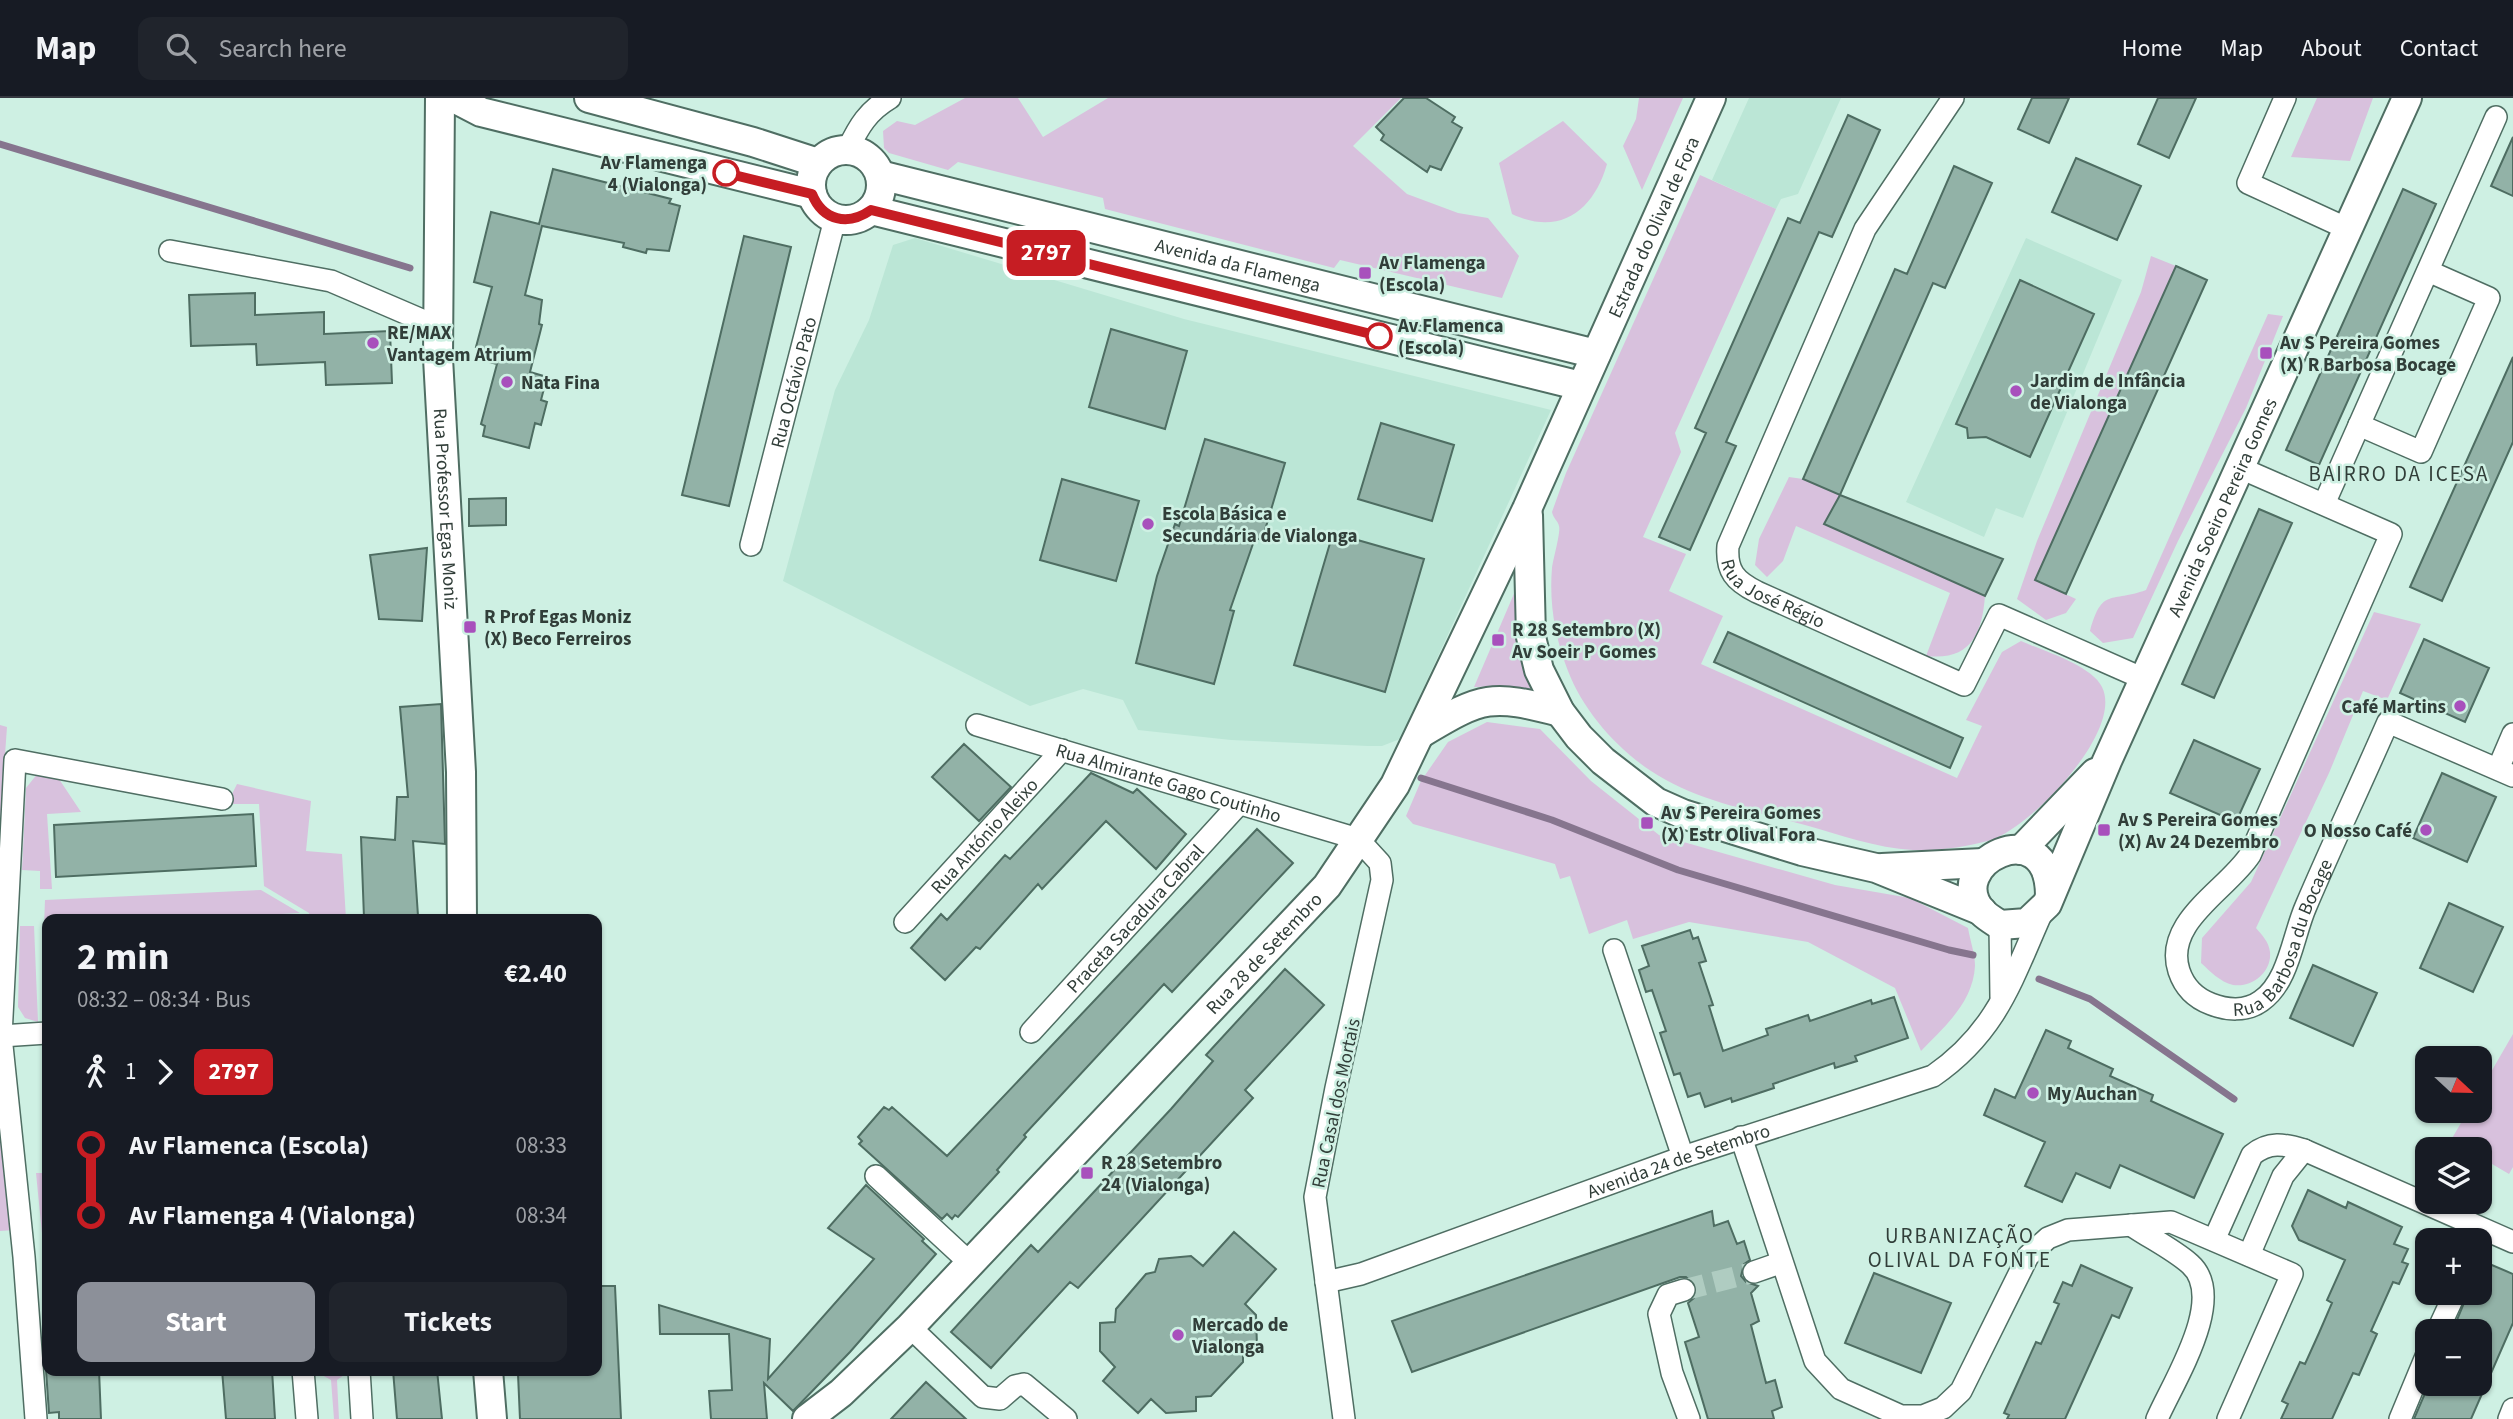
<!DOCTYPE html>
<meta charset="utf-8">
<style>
:root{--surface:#171b24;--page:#20242c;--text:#f1f3f6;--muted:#9ea1a6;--line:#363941;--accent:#8c9099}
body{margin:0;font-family:"Source Sans 3",sans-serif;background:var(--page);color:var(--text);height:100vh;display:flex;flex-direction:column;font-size:26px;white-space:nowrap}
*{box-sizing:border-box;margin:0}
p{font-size:23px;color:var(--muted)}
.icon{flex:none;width:38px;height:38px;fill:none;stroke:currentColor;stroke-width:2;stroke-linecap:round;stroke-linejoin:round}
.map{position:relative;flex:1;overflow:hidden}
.details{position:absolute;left:42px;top:816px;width:560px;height:462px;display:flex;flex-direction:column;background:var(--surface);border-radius:14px;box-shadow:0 2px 5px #0004}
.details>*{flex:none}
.badge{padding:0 14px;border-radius:10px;font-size:24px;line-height:46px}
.needle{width:46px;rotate:112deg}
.controls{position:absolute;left:2415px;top:948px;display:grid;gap:14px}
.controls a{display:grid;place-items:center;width:77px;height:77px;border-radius:14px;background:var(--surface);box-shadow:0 2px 5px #0004;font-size:35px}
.map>.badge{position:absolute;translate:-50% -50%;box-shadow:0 0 0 4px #fff}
.legs{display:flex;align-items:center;gap:10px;height:77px;padding:0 35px;font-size:23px}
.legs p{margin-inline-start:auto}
.summary{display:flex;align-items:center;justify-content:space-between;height:119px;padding:0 35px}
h1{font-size:38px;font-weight:700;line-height:52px}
.action{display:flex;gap:14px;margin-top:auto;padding:14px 35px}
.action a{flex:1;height:80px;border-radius:14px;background:var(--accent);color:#fff;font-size:28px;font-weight:700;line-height:80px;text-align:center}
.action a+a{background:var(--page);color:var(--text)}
ul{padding:0 35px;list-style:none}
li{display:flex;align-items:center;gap:24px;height:70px;font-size:26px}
li i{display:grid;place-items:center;width:10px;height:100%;margin:0 9px;background:currentColor}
li i::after{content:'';width:18px;height:18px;margin:-9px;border:5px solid;border-radius:50%;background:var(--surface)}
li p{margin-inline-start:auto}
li:first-child i{background:linear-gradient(#0000 50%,currentColor 0)}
li:last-child i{background:linear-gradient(currentColor 50%,#0000 0)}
header{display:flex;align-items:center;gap:42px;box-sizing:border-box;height:98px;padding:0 35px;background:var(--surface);border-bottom:2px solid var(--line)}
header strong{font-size:33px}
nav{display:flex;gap:38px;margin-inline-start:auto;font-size:24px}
.search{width:490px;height:63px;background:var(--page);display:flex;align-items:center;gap:18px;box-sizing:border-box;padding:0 24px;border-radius:14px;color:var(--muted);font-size:26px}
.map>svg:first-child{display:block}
.built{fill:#bbe6d6}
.green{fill:#d8c1dd}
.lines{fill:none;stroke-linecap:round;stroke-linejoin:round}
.stream{stroke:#86758e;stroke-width:7}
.building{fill:#92b2a7;stroke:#4e6d62;stroke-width:2}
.street-tunnel{stroke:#afccc1;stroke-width:21;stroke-dasharray:21 10;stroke-linecap:butt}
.street-casing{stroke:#4f6e63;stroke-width:24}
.secondary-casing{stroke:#4f6e63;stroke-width:32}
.street{stroke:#fff;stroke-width:21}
.secondary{stroke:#fff;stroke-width:28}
.line-1-casing{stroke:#fff;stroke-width:16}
.line-1{stroke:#c61d23;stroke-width:10}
.stop-1-dot{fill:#fff;stroke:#c61d23;stroke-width:3.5}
.poi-dot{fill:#a850bc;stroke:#cef0e3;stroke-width:2.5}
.labels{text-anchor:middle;stroke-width:5;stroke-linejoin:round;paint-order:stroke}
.stop-label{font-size:19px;font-weight:bold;fill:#313e39;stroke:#cef0e3;text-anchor:end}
.street-label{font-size:19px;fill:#313e39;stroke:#cef0e3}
.poi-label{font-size:19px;font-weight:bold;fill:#313e39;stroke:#cef0e3;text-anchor:start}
.neighbourhood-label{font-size:21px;letter-spacing:2px;fill:#313e39;stroke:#cef0e3}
</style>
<header>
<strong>Map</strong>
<div class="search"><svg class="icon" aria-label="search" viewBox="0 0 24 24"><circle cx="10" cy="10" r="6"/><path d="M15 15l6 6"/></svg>Search here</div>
<nav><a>Home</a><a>Map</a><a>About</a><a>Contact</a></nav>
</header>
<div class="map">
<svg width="2513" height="1321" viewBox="0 0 2513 1321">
<rect width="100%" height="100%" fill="#cef0e3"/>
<path class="built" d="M1749,0H1841L1798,96L1781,101L1776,111L1712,82Z
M915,140L1184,221L1551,312L1400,641L1382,648H1368L1231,642L1138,632L1123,602L1083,591L1030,608L783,483L835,292L869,222L893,147Z
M2026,140L2122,182L2023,420L1996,410L1984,439L1906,404Z"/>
<path class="green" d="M965,0H1018L1043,39L1108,0H1401L1353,48L1407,96L1458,115L1488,120L1519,158L1502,200L1340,162L1334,170L1105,111L1103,100L958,64L948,72L889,55L884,50L883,33L897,23L915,27Z
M1639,0H1683L1642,92L1623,48L1636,21Z
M2317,0H2373L2350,63L2291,59Z
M1563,23L1607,66C1594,112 1560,139 1512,116L1499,65Z
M1700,77L1776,111L1675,335L1681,354L1643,439L1686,456L1669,493L1723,518L1701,566L1957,680L1982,628L1966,622L2002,554L2021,543C2043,553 2091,567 2102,589C2124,633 2031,729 1991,742C1966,749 1939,753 1913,752C1876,750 1840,737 1805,727C1754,713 1696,703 1651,673C1616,650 1583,612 1568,573C1555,540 1549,505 1552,470C1553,461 1561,434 1559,428C1558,423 1553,420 1552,414L1566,375Z
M2151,158L2176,168L2035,482L2076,501L2066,515L2046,522L2017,501L2037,443L2141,194Z
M2268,216L2283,218L2246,310L2178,443L2133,540L2103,545L2090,533C2102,489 2111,505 2146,492Z
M1789,379L1803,381L1840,397L1824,426L1985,498C1982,537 1970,563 1926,558L1950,495L1796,428L1783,463L1767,479L1755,467L1759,441Z
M1519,484L1536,595L1506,588L1474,589Z
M2374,514L2421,526L2387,602L2363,593L2329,675L2256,830C2262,837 2269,844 2270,854C2272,874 2252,890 2233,887C2220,884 2210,873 2201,865L2202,840L2251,784Z
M1487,624L1540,631L1591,683L1659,737L1835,787L1910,800L1968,830C1970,842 1975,856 1975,868C1973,905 1944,929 1921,953L1895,890L1808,844L1689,824L1633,841L1627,822L1589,836L1570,778L1560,781L1555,766L1413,726L1406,718L1421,683L1448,644Z
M0,627L7,629L0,726Z
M38,675L57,678L81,714L47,716L52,791H40V773L22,772L26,690Z
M237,686L311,703L306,753L342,756L346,821H310L309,815L264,788L259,706H227Z
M261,792L300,815L193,821H47V828H44L45,802Z
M20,828H34L38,924L25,920L18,909Z
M2513,936V1069L2509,1076L2480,1059V1052H2468L2451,1042L2468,1013H2480V993Z
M0,1004L15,1132L0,1133Z
M36,1075H47V1156H44Z
M313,1272H351L337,1282L339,1321H334L331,1282Z"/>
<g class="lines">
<path class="stream" d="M0,46L410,170
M1421,680L1552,722L1678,772L1949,852L1973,857
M2039,881L2090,901L2234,1001"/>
</g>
<path class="building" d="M1404,0H1426L1455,19L1452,24L1462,30L1441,72L1430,68L1427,74L1381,42L1384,37L1376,29Z
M2032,0H2069L2049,45L2018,31Z
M2158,0H2196L2169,60L2138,46Z
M1848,17L1880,32L1832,139L1819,134L1726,344L1736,348L1690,452L1659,439L1706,335L1695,330L1788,120L1800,125Z
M2513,39V98L2491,88Z
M2076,60L2141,88L2117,142L2052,114Z
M1954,68L1992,85L1945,190L1933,185L1840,397L1803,381L1895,171L1907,176Z
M553,71L671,101L669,105L680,108L669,153L647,151L646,155L623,149L624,145L542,128L525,197L542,202L539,226L542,227L530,274L547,279L541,302L547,304L541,327L535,325L529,350L483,338L485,328L481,326L497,266L478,261L481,250L476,249L492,189L474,184L491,114L539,126Z
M2403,91L2436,106L2319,367L2286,352Z
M744,138L791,149L729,408L682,397Z
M2176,168L2207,182L2066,496L2035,482Z
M2020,182L2094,216L2030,359L1986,339L1968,340L1967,330L1956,326Z
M255,195V217L324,214V236L390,233L392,285L326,287L325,264L257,267L256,246L191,248L189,197Z
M1111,231L1187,253L1165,331L1089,309Z
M2513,259V344L2442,503L2410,489Z
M1381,325L1454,347L1432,423L1358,401Z
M1205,341L1285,365L1262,442L1255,440L1230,512L1234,513L1214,586L1136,565L1157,478L1175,426L1179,428Z
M1062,381L1139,403L1116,483L1040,462Z
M1840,397L2003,461L1985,498L1824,426Z
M506,400V427L469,428V401Z
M2259,411L2292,425L2214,600L2182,586Z
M1333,435L1424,461L1385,594L1294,567Z
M427,450L422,523L379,521L370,457Z
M1728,534L1963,640L1950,670L1714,564Z
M2424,541L2489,570L2465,624L2400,595Z
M441,606L445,746L413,743L418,818L364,820L361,739L395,742L397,699H408L400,609Z
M2194,642L2260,671L2236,724L2170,695Z
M964,646L1011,689L979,723L932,679Z
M1091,675L1133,695L1137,691L1186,736L1156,771L1106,723L1042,791L1038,786L980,851L976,849L945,882L911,850L941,816L947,822L1005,757L1010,761Z
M2442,675L2496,699L2467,764L2413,740Z
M253,716L256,768L56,779L54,727Z
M1257,731L1293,765L1172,894L1164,886L1024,1037L1026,1039L997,1072L999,1074L958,1119L955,1117L952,1121L947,1116L942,1121L859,1046L862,1043L858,1039L884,1009L889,1012L892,1009L947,1058Z
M2449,805L2503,829L2473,894L2420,870Z
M1690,832L1693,841L1698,839L1706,863L1699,865L1713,907L1709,908L1723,953L1768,937L1766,931L1808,917L1810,923L1871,902L1872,906L1894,899L1908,940L1855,958L1857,963L1835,970L1834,965L1773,986L1774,990L1732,1004L1731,1000L1705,1009L1700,995L1688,999L1680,975L1674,977L1660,935L1666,933L1652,892L1646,894L1639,872L1649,868L1642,848Z
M2313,867L2377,895L2353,948L2290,920Z
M1285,871L1324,907L1245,992L1253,1000L1078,1190L1070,1184L991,1270L951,1234L1031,1147L1038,1154L1171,1011L1213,963L1206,957Z
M2046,932L2071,943L2068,950L2113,971L2110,978L2153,997L2151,1003L2223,1036L2194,1100L2120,1067L2110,1090L2076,1075L2062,1104L2025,1088L2045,1044L1984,1017L1995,991L2015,1000Z
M866,1087L924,1141L922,1143L936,1156L850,1254L793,1313L764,1285L767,1321H711L709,1293L732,1292L729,1236H660L659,1207L770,1241L768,1281L874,1161L828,1130Z
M2308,1092L2346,1110L2348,1104L2402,1129L2394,1146L2408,1151L2402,1164L2408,1166L2399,1186L2393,1184L2371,1233L2377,1236L2359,1277L2353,1275L2332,1321H2281L2288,1306L2282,1303L2300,1264L2305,1266L2319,1235L2332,1205L2327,1202L2345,1162L2299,1142L2292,1128Z
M1712,1113L1714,1128L1728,1123L1737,1146L1744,1143L1750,1162L1744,1166L1741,1178L1746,1184L1758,1188L1751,1195L1759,1223L1751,1227L1766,1285L1775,1282L1782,1309L1772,1313L1774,1321H1708L1685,1244L1699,1239L1688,1205L1694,1200L1697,1189L1686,1179H1680L1412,1274L1392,1223Z
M1234,1134L1276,1171L1245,1206L1256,1217L1257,1249H1243V1264L1211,1298L1196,1299V1313L1166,1315L1151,1301L1138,1315L1103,1283L1115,1269L1100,1253V1225L1115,1224L1116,1211L1146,1176L1155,1174L1159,1161L1191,1158L1203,1168Z
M2480,1162L2513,1176V1225L2471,1321H2414L2429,1286H2480V1234H2452L2468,1195H2480Z
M2081,1167L2132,1190L2119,1220L2112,1217L2065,1321H2007L2009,1317L2004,1315L2036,1244L2041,1246L2059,1206L2054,1204L2063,1184L2072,1188Z
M1874,1175L1951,1205L1921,1275L1845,1245Z
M597,1188H615L621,1321H520L518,1276L597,1272Z
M46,1272H99L101,1321H59V1314L49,1315Z
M222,1272H272L275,1321H226Z
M393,1272H437L442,1321H397Z
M926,1284L966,1321H891Z"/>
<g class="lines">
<path class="street-tunnel" d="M1684,1192L1754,1174"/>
<g class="street-casing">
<g id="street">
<path id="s1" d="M1953,0L1865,131L1728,448C1726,473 1735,483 1757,494L1964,587L1999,517L2144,581"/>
<path d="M2285,0L2248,85L2348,131"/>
<path d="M848,51C859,28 868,13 890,0"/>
<path d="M170,153L331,183L438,229"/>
<path d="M2359,327L2421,354L2489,200L2428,173"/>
<path id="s2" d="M2238,369L2391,436L2250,757C2227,792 2163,824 2179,873C2184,888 2195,900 2211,906C2226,912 2246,914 2261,903C2289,884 2293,837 2306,808C2332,747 2361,686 2388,624L2513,678"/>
<path d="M2324,406L2496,19"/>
<path id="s3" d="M751,447L835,121"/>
<path id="s4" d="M977,627L1358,741L1380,765L1382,782L1336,990L1315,1099L1344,1321"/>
<path d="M2498,671L2513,636"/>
<path id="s5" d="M905,824L1062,652"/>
<path d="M2000,827L2001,899"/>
<path d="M1614,852L1683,1059"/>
<path id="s6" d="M1031,934L1239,706"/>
<path d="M1,938L47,935"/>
<path d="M1741,1039L1815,1263L1841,1291L1901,1318H1923L1943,1310L1961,1293L2028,1158L2048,1140L2068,1132L2171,1124L2292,1176L2228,1321"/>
<path d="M876,1078L970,1165"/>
<path d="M2131,1127C2150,1140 2173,1151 2190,1166C2228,1200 2173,1284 2157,1321"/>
<path d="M2214,1142L2252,1057C2269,1043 2284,1046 2304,1052L2513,1144"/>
<path d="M2249,1157L2283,1078L2304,1052"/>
<path d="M1754,1174L1780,1165"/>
<path id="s7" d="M1326,1184L1361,1176L1683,1059L1933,978C1998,933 2012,881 2043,812"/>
<path d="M1684,1192L1668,1197L1659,1216L1672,1275L1689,1321"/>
<path d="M910,1229L983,1299L1000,1301L1015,1288L1024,1286L1066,1321"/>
<path d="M2437,1234L2455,1195"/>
<path d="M303,1272L307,1321"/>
<path d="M359,1272L362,1321"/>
<path d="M36,1321L24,1159L1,938L15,662L222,701"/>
<path d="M2400,1321L2427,1256"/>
<path d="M2509,1321L2513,1311"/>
</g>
</g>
<g class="secondary-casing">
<g id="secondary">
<path id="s8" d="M440,0L438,260L461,674L462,821"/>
<path d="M454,0L481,14L812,96"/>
<path d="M589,0L753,44L818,65"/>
<circle cx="846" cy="87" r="35"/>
<path id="s9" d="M880,77L1596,256"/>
<path d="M871,112L1581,288"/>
<path d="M1528,417L1531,539L1539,572L1560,614L1579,639L1603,663L1656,704L1683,716L1802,753L1876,770L1982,813"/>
<path d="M1423,634C1483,598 1491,596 1560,614"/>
<path d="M2021,752L2095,675"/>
<path d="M1882,770L1983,765"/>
<path id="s10" d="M2050,798C2050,710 1940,766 1982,814C1987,819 1994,823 2000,827L2027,825L2047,806L2107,663L2407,0"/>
<path d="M488,1272L492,1321"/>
<path id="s11" d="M807,1321L841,1295L910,1229L1327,788L1395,687L1527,411L1711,0"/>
</g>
</g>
<use href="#street" class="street"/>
<use href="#secondary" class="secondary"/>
</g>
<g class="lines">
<g class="line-1-casing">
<path id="line-1" d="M726,75L812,96C823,123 848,128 871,112L1379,238"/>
</g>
<use href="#line-1" class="line-1"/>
</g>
<g class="stop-1-dot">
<circle cx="726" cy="75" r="12"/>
<circle cx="1379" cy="238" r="12"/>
</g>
<g class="poi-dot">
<rect x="1358" y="168" width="14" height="14" rx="3.5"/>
<circle cx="373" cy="245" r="7"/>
<rect x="2259" y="248" width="14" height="14" rx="3.5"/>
<circle cx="507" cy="284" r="7"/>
<circle cx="2016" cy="293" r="7"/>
<circle cx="1148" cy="426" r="7"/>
<rect x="463" y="522" width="14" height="14" rx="3.5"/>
<rect x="1491" y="535" width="14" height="14" rx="3.5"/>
<circle cx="2460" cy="608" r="7"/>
<rect x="1640" y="718" width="14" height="14" rx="3.5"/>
<rect x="2097" y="725" width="14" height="14" rx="3.5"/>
<circle cx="2426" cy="732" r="7"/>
<circle cx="2033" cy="995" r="7"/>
<rect x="1080" y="1068" width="14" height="14" rx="3.5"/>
<circle cx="1178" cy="1237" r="7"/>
</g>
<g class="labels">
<g class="stop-label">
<text x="707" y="71">Av Flamenga<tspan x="707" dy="22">4 (Vialonga)</tspan></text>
<text x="1398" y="234" text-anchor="start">Av Flamenca<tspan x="1398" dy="22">(Escola)</tspan></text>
</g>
<g class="street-label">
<text dy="7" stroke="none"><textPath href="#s11" startOffset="1482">Estrada do Olival de Fora</textPath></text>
<text dy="7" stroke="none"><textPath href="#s9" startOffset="369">Avenida da Flamenga</textPath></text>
<text dy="7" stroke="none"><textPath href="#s3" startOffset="168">Rua Octávio Pato</textPath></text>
<text dy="7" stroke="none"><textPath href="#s10" startOffset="665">Avenida Soeiro Pereira Gomes</textPath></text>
<text dy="7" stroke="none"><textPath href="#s8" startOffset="411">Rua Professor Egas Moniz</textPath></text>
<text dy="7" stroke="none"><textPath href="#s1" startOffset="576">Rua José Régio</textPath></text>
<text dy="7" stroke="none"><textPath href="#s4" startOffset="200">Rua Almirante Gago Coutinho</textPath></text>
<text dy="7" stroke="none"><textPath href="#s5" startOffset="117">Rua António Aleixo</textPath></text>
<text dy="7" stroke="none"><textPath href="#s6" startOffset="154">Praceta Sacadura Cabral</textPath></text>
<text dy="7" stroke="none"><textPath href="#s2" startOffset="824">Rua Barbosa du Bocage</textPath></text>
<text dy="7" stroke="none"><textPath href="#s11" startOffset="653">Rua 28 de Setembro</textPath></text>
<text transform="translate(1335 1005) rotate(-78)" y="7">Rua Casal dos Mortais</text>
<text dy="7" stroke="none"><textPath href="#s7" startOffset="373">Avenida 24 de Setembro</textPath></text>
</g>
<g class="poi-label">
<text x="1379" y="171">Av Flamenga<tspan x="1379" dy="22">(Escola)</tspan></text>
<text x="387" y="241">RE/MAX<tspan x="387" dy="22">Vantagem Atrium</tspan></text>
<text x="2280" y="251">Av S Pereira Gomes<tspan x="2280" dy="22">(X) R Barbosa Bocage</tspan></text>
<text x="2030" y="289">Jardim de Infância<tspan x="2030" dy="22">de Vialonga</tspan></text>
<text x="521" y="291">Nata Fina</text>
<text x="1162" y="422">Escola Básica e<tspan x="1162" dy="22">Secundária de Vialonga</tspan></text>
<text x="484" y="525">R Prof Egas Moniz<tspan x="484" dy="22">(X) Beco Ferreiros</tspan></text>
<text x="1512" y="538">R 28 Setembro (X)<tspan x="1512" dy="22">Av Soeir P Gomes</tspan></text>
<text x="2446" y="615" text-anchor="end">Café Martins</text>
<text x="1661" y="721">Av S Pereira Gomes<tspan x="1661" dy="22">(X) Estr Olival Fora</tspan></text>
<text x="2118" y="728">Av S Pereira Gomes<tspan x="2118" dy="22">(X) Av 24 Dezembro</tspan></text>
<text x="2412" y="739" text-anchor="end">O Nosso Café</text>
<text x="2047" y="1002">My Auchan</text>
<text x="1101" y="1071">R 28 Setembro<tspan x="1101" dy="22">24 (Vialonga)</tspan></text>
<text x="1192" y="1233">Mercado de<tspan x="1192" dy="22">Vialonga</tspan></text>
</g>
<g class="neighbourhood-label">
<text x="2399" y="383">BAIRRO DA ICESA</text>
<text x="1960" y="1145">URBANIZAÇÃO<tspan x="1960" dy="24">OLIVAL DA FONTE</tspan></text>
</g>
</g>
</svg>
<div class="controls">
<a><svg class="needle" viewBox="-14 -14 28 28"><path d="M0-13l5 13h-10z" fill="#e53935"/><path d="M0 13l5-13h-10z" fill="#9ea1a6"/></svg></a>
<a><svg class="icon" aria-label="layers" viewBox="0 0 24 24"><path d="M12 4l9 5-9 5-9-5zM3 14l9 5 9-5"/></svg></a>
<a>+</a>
<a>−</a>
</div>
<b class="badge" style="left:1046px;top:155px;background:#c61d23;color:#fff">2797</b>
<section class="details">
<div class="summary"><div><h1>2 min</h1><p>08:32 – 08:34 · Bus</p></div><b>€2.40</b></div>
<div class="legs"><svg class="icon" aria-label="walk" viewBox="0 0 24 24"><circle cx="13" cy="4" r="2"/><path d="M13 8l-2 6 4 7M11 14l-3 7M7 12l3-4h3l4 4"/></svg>1<svg class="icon" aria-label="forward" viewBox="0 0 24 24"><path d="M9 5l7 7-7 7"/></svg><b class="badge" style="background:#c61d23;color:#fff">2797</b></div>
<ul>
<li><i style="color:#c61d23"></i><b>Av Flamenca (Escola)</b><p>08:33</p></li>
<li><i style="color:#c61d23"></i><b>Av Flamenga 4 (Vialonga)</b><p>08:34</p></li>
</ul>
<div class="action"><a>Start</a><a>Tickets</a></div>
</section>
</div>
